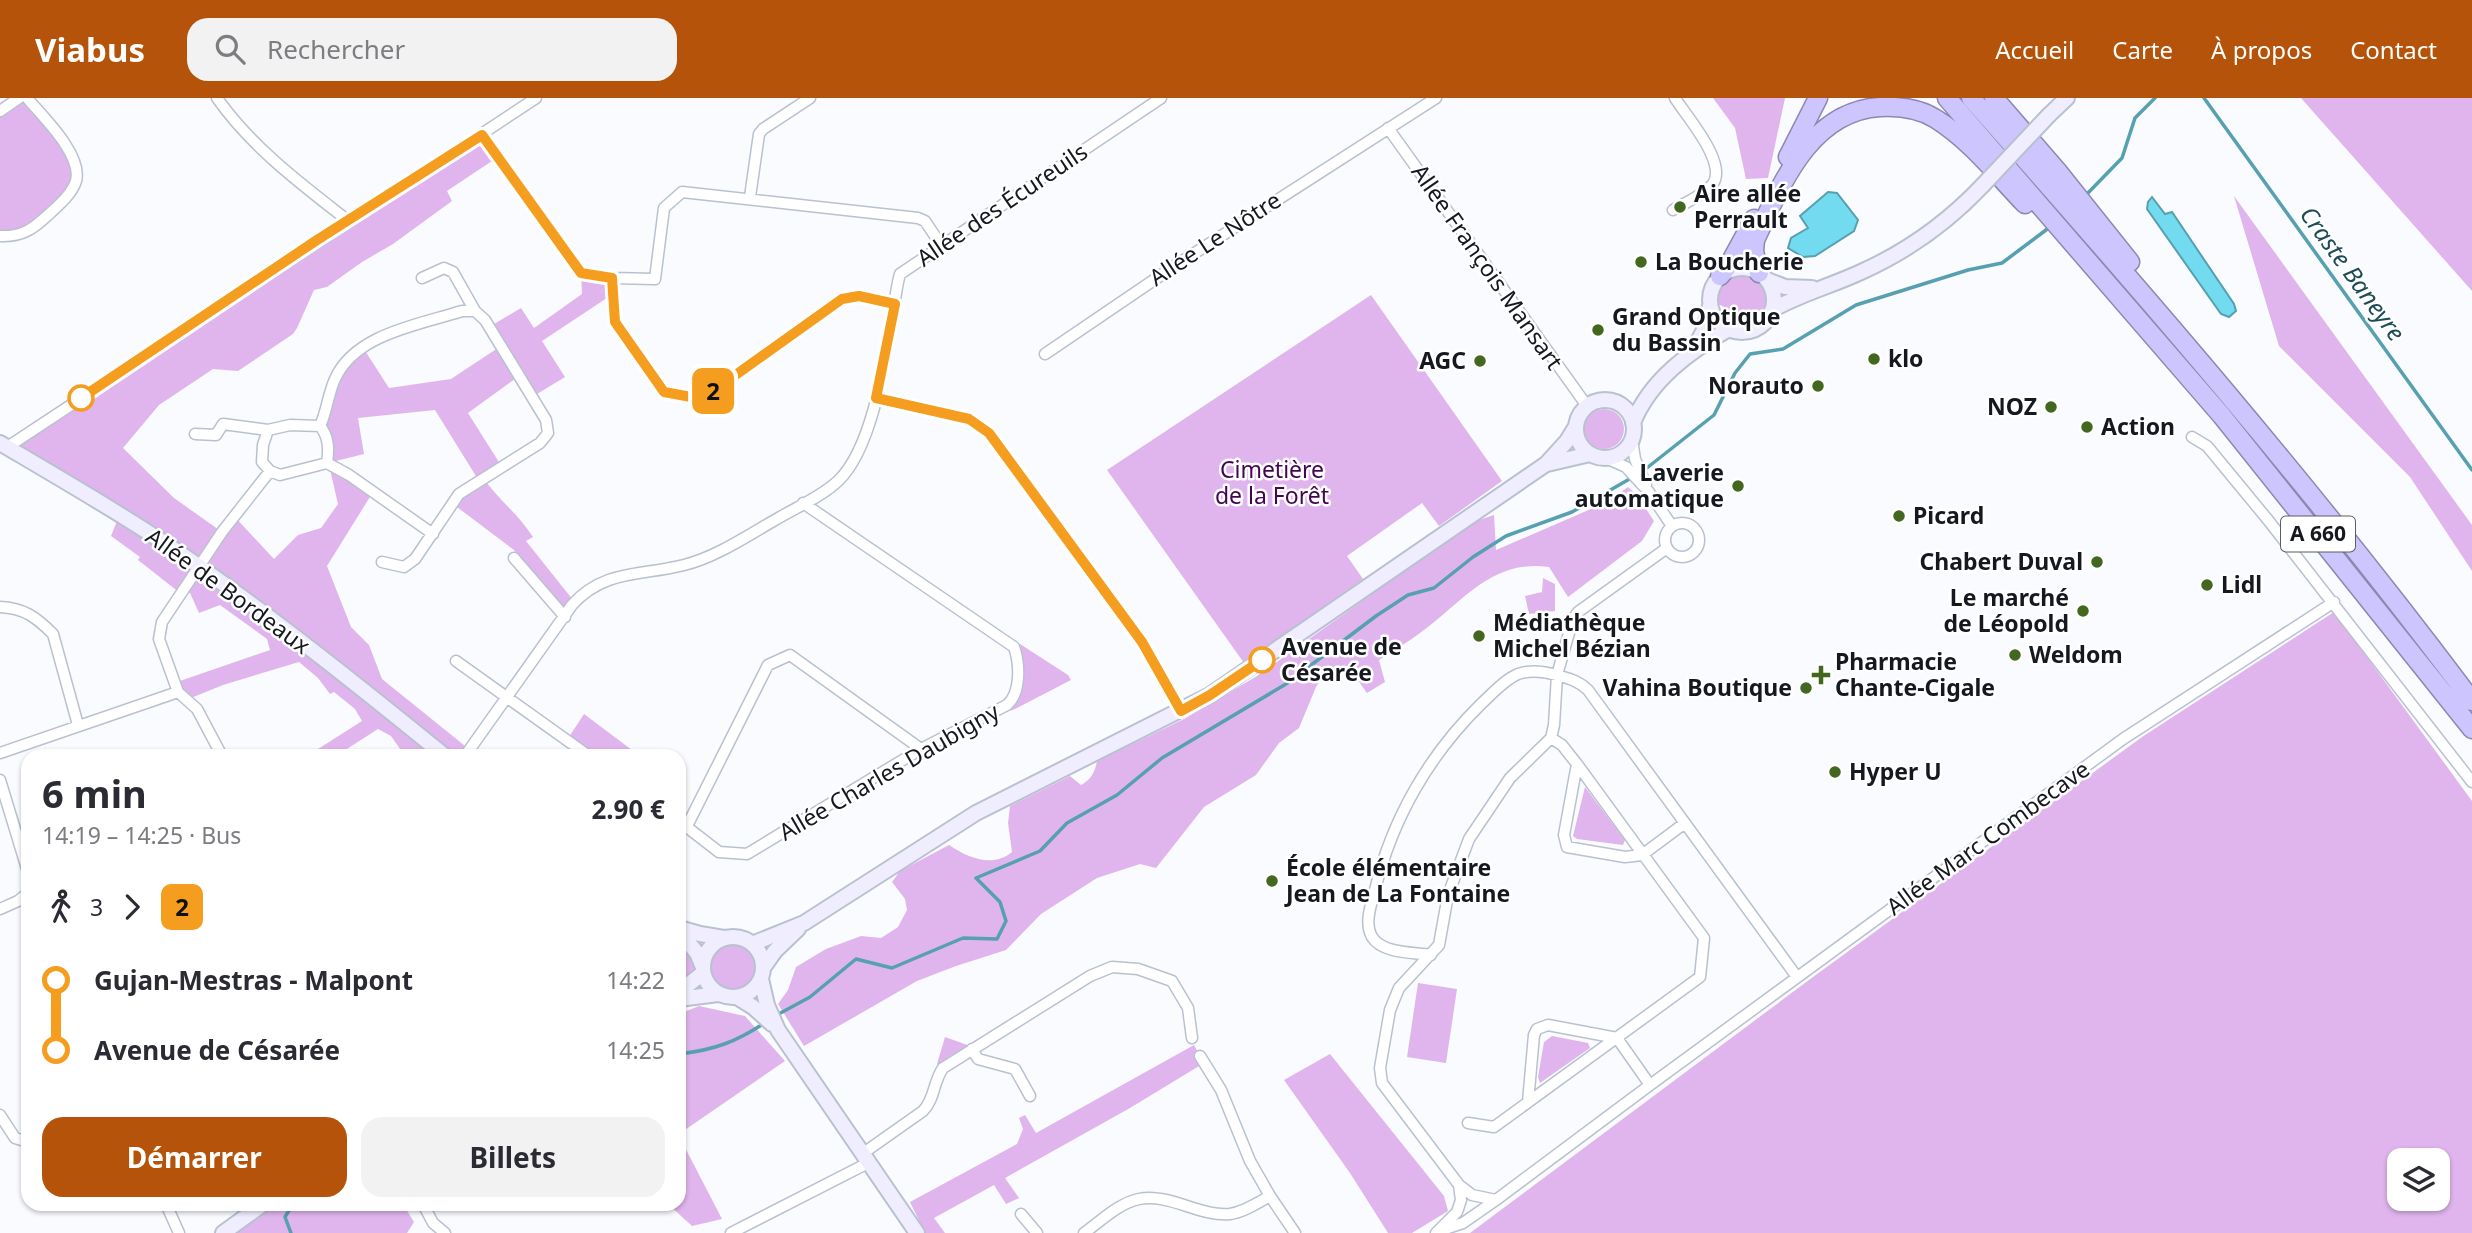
<!DOCTYPE html>
<html lang="fr">
<meta charset="utf-8">
<style>
:root{--surface:#fff;--page:#f2f2f3;--text:#2b2b33;--muted:#7c7c81;--accent:#b45309}
body{margin:0;font-family:"Noto Sans",sans-serif;background:var(--page);color:var(--text);height:100vh;display:flex;flex-direction:column;font-size:26px;white-space:nowrap}
*{box-sizing:border-box;margin:0}
p{font-size:23px;color:var(--muted)}
.icon{flex:none;width:38px;height:38px;fill:none;stroke:currentColor;stroke-width:2;stroke-linecap:round;stroke-linejoin:round}
.map{position:relative;flex:1;overflow:hidden}
.drawer{position:absolute;left:21px;top:651px;width:665px;height:462px;display:flex;flex-direction:column;background:var(--surface);border-radius:21px;box-shadow:0 2px 5px #0004}
.drawer>*{flex:none}
.badge{padding:0 14px;border-radius:10px;font-size:24px;line-height:46px}
.fabs{position:absolute;left:2387px;top:1050px;display:grid;gap:14px}
.fabs a{display:grid;place-items:center;width:63px;height:63px;border-radius:14px;background:var(--surface);box-shadow:0 2px 5px #0004;font-size:35px}
.map>.badge{position:absolute;translate:-50% -50%;box-shadow:0 0 0 4px #fff}
.legs{display:flex;align-items:center;gap:10px;height:77px;padding:0 21px;font-size:23px}
.legs p{margin-inline-start:auto}
.summary{display:flex;align-items:center;justify-content:space-between;height:119px;padding:0 21px}
h1{font-size:38px;font-weight:700;line-height:52px}
.cta{display:flex;gap:14px;margin-top:auto;padding:14px 21px}
.cta a{flex:1;height:80px;border-radius:21px;background:var(--accent);color:#fff;font-size:28px;font-weight:700;line-height:80px;text-align:center}
.cta a+a{background:var(--page);color:var(--text)}
ul{padding:0 21px;list-style:none}
li{display:flex;align-items:center;gap:24px;height:70px;font-size:26px}
li i{display:grid;place-items:center;width:10px;height:100%;margin:0 9px;background:currentColor}
li i::after{content:'';width:18px;height:18px;margin:-9px;border:5px solid;border-radius:50%;background:var(--surface)}
li p{margin-inline-start:auto}
li:first-child i{background:linear-gradient(#0000 50%,currentColor 0)}
li:last-child i{background:linear-gradient(currentColor 50%,#0000 0)}
header{display:flex;align-items:center;gap:42px;box-sizing:border-box;height:98px;padding:0 35px;background:var(--accent);color:#fff}
header strong{font-size:33px}
nav{display:flex;gap:38px;margin-inline-start:auto;font-size:24px}
.search{width:490px;height:63px;background:var(--page);display:flex;align-items:center;gap:18px;box-sizing:border-box;padding:0 24px;border-radius:21px;color:var(--muted);font-size:26px}
.map>svg:first-child{display:block}
.green{fill:#e0b5ed;fill-rule:evenodd}
.water{fill:#72dbef;stroke:#56a0b0;stroke-width:2}
.lines{fill:none;stroke-linecap:round;stroke-linejoin:round}
.stream{stroke:#56a0b0;stroke-width:3.5}
.street-casing{stroke:#b9c1d0;stroke-width:13}
.secondary-casing{stroke:#b9c1d0;stroke-width:18}
.highway-casing{stroke:#8d88af;stroke-width:21}
.street{stroke:#fff;stroke-width:10}
.secondary{stroke:#f0eefe;stroke-width:14}
.highway{stroke:#cdc5fd;stroke-width:18}
.secondary-bridge-casing{stroke:#b9c1d0;stroke-width:18;stroke-linecap:butt}
.secondary-bridge{stroke:#f0eefe;stroke-width:14}
.line-1-casing{stroke:#fff;stroke-width:16}
.line-1{stroke:#f49d1e;stroke-width:10}
.poi-dot{fill:#44671f;stroke:#fff;stroke-width:2.5}
.stop-1-dot{fill:#fff;stroke:#f49d1e;stroke-width:3.5}
.labels{text-anchor:middle;stroke-width:5;stroke-linejoin:round;paint-order:stroke}
.shield{fill:#fff;stroke:#5b5d62;stroke-width:2}
.shield-label{font-size:21px;font-weight:bold;fill:#15181e}
.poi-label{font-size:23px;font-weight:bold;fill:#15181e;stroke:#fff;text-anchor:start}
.street-label{font-size:23px;fill:#15181e;stroke:#fff}
.park-label{font-size:23px;fill:#430452;stroke:#fff}
.stop-label{font-size:23px;font-weight:bold;fill:#15181e;stroke:#fff;text-anchor:start}
.water-label{font-size:24px;font-style:italic;fill:#1d4c55;stroke:#fff}
</style>
<header>
<strong>Viabus</strong>
<div class="search"><svg class="icon" aria-label="search" viewBox="0 0 24 24"><circle cx="10" cy="10" r="6"/><path d="M15 15l6 6"/></svg>Rechercher</div>
<nav><a>Accueil</a><a>Carte</a><a>À propos</a><a>Contact</a></nav>
</header>
<div class="map">
<svg width="2472" height="1135" viewBox="0 0 2472 1135">
<rect width="100%" height="100%" fill="#f9fbfe"/>
<path class="green" d="M27,0L73,57L76,81L30,133L0,138V13Z
M1713,0H1785L1768,80L1746,81L1735,30Z
M2301,0H2472V193Z
M482,37L498,59L447,93L452,103L393,146L362,164L327,189L314,192L297,230L293,236L238,273L213,271L159,307L123,350L174,400L222,434L234,418L274,461L298,437L321,430L338,406L320,328L334,282L362,248L389,290L451,281L501,248L489,229L521,210L534,230L582,196L581,175L612,180L613,196L542,243L565,279L532,299L519,278L468,315L502,369L484,381C499,402 519,417 533,439L526,443L573,502L564,512L514,452L453,406L479,383L435,312L358,320L364,356L328,365L373,394L327,468L351,529L369,547L382,581L470,652L465,658H445L430,646L415,658H405L391,638L378,631L336,658H307L362,623L355,611L334,594L330,596L318,580L299,564L223,587L186,602L174,585L270,552L267,541L220,507L199,515L190,495H180L138,462L140,459L111,438L119,418L12,346Z
M2234,98L2472,427V473L2410,379L2279,248Z
M1743,175C1750,178 1757,181 1762,188C1774,205 1756,228 1736,225C1732,214 1727,209 1717,206L1719,187L1732,177Z
M1371,197L1502,383L1439,428L1422,405L1347,458L1363,481L1244,565L1107,372Z
M1584 331a20 20 0 1 1 40 0a20 20 0 1 1-40 0Z
M1628,389L1636,396L1654,423L1642,443L1568,499L1549,469C1493,461 1465,501 1424,532C1410,543 1394,552 1379,562L1385,584L1367,595L1348,568L1326,572L1316,589L1299,630L1279,645L1256,677L1204,709L1156,770L1140,766L1097,780L1041,816L1006,852L956,868L917,883L804,948L778,906L788,892L796,869L826,851L861,838L881,840L898,829L907,812L905,801L892,784L900,773L949,747C968,760 993,770 1012,754L1008,725L1010,708L1070,678L1081,687C1091,682 1095,674 1097,663L1184,621L1257,578L1473,424L1494,417L1496,452L1607,404Z
M1543,480L1555,486V513L1529,516L1525,498L1542,494Z
M2334,514L2472,703V1135H1470L1813,879L2142,639ZM2399,1062H2438V1101H2399Z
M1020,546L1068,577L1071,582L1011,613C1026,586 1026,575 1020,546Z
M584,616L640,658H589L567,642Z
M1585,689L1625,742L1623,747L1577,741L1573,738Z
M679,844L696,864L694,876L679,888Z
M710 869a24 24 0 1 1 48 0a24 24 0 1 1-48 0Z
M1418,885L1457,891L1446,965L1407,959Z
M699,908L745,918L785,963L679,1036V916Z
M1552,938L1588,945L1590,950L1540,985L1538,979L1544,944Z
M945,939L973,949L943,970L937,966Z
M1194,947L1204,965L1130,1010L1005,1080L1019,1100L1006,1106L994,1087L934,1120L945,1135H925L910,1104L1017,1046L1023,1031L1019,1020L1025,1017L1036,1035Z
M1330,956L1444,1098L1448,1113L1412,1135H1388L1350,1075L1284,982Z
M679,1038L722,1121L692,1128L668,1106H679Z
M270,1106H403L414,1124L407,1135H229Z"/>
<path class="water" d="M1828,94L1837,95L1858,122L1854,133L1815,158L1803,159L1788,150L1791,140L1808,130L1800,118Z
M2152,99L2165,116L2172,114L2234,206L2236,213L2229,219L2221,216L2147,111L2148,104Z"/>
<g class="lines">
<path class="stream" d="M2204,0L2472,372
M2085,98L2122,60L2135,20L2155,0
M1643,373L1714,317L1735,275L1750,256L1783,251L1856,207L1968,172L2002,165L2050,129
M775,918L810,899L856,861L892,870L963,840L997,841L1006,823L1000,804L976,780L1040,753L1067,725L1117,697L1162,660L1286,586L1376,518L1408,497L1434,490L1473,459L1506,438L1572,414L1633,379
M679,956C714,952 736,944 766,924
M291,1135L285,1119L293,1106"/>
<g class="street-casing">
<path id="street" d="M217,0C250,47 297,83 342,118L346,124
M0,13L19,0
M1388,30L1587,308
M482,37L581,175L612,180L655,181L664,110L682,94L918,120L925,123L941,147
M750,99L759,36L763,31L810,0
M1673,112C1685,105 1701,98 1711,88C1731,68 1686,18 1675,0
M0,138C22,139 33,131 48,117C58,108 72,96 76,83C83,57 43,19 27,0
M422,180L444,170L453,174L475,213
M612,180L615,224L664,294L702,301L842,202L859,198L895,207
M1045,256L1173,169L1436,0
M876,300L969,321L990,335L1142,544L1181,613
M290,327L320,328C329,339 329,351 327,365L280,377L270,373L262,364L263,347L268,332Z
M320,328C327,313 328,296 335,281C355,236 418,227 462,213H475L485,222L546,322L548,335L540,345L459,396L415,461L404,469L382,464
M195,336L216,337L223,326L268,332
M2192,339L2207,348L2268,422L2472,684
M1632,342L1635,361L1646,387
M4,349L12,346L536,0
M1606,360L1626,369L1649,394L1672,428
M327,365L349,377L433,436
M1665 442a17 17 0 1 1 34 0a17 17 0 1 1-34 0Z
M514,460L565,519
M0,509C24,510 36,519 53,536L78,627
M456,563L589,658
M178,594L197,611L222,658
M1551,640L1562,647L1577,666
M0,655L178,594L159,541L162,524L222,434L270,373
M465,658L572,507C604,471 642,478 684,467C716,459 747,438 775,422C795,410 821,399 838,383C874,349 886,256 894,207C896,197 897,186 900,176L1161,0
M0,682L28,774
M679,723L719,754L747,756L921,651L1007,607C1021,595 1020,566 1014,549L803,405
M687,728L768,567L790,557L921,651
M0,811L18,803L28,795
M1431,857C1413,854 1383,856 1372,839C1364,825 1371,807 1375,792C1392,721 1429,657 1481,606C1492,596 1504,582 1518,576C1532,571 1547,574 1560,578C1571,581 1580,584 1588,592L1797,879
M972,951L978,961L1015,971L1030,998
M1200,958L1221,992L1250,1063L1270,1098L1295,1135
M1528,1004L1534,937L1537,931L1548,927L1617,940L1650,987L2123,641L2334,504
M0,1017L15,1040L28,1044
M1468,1025L1494,1029L1700,879L1704,840L1577,666L1564,737L1567,749L1625,759L1642,757L1685,725
M862,1056L923,1013C935,1001 933,984 943,970L1090,878L1112,869L1138,871L1172,883L1188,910L1192,940
M1459,1087L1472,1097L1496,1102L1650,987
M166,1106L179,1135
M423,1106L433,1125L445,1135
M1021,1116L1037,1135
M1445,1131L1463,1125L1496,1102
M731,1135L868,1065
M1084,1135C1101,1123 1119,1105 1139,1101C1170,1095 1200,1119 1230,1116C1244,1114 1257,1105 1270,1098
M1436,1135L1457,1114L1461,1102L1459,1087L1382,985L1380,970L1390,912L1399,890L1439,847L1448,797L1469,741L1510,680L1551,640L1554,627L1557,577L1573,521L1578,514L1667,450"/>
</g>
<g class="secondary-casing">
<path id="secondary" d="M2049,17L2067,0
M1710 202a32 32 0 1 1 64 0a32 32 0 1 1-64 0Z
M1767,182L1785,189L1812,190
M1772,212C1800,196 1831,188 1861,174C1908,153 1948,124 1983,87
M1694,251L1704,232L1710,208
M1576 331a29 29 0 1 1 58 0a29 29 0 1 1-58 0Z
M1633,325C1650,282 1690,253 1729,231
M0,345C66,384 137,425 200,469C284,528 365,593 445,658
M1547,366L1590,356
M679,830L700,836L724,840
M679,833L697,855L702,867
M703 869a30 30 0 1 1 60 0a30 30 0 1 1-60 0Z
M752,846L804,825L976,715L1210,597L1546,366L1567,343L1575,330
M763,870L775,853L798,831
M761,881L767,907L778,932L917,1135
M679,894L703,875
M737,899L753,909L772,926
M679,901L718,896
M223,1135L263,1106"/>
</g>
<g class="highway-casing">
<path id="highway" d="M1947,0L2222,318L2472,631
M1971,0C2144,195 2316,394 2472,603
M1994,0L2059,75L2130,164
M1788,59L1818,0
M1759,175L1754,153L1755,142C1781,87 1810,13 1880,9C1899,8 1919,10 1936,21C1971,43 1997,77 2025,106
M1720,178L1730,165L1754,121"/>
</g>
<use href="#street" class="street"/>
<use href="#secondary" class="secondary"/>
<use href="#highway" class="highway"/>
<g class="secondary-bridge-casing">
<path id="secondary-bridge" d="M1983,87L2049,17"/>
</g>
<use href="#secondary-bridge" class="secondary-bridge"/>
</g>
<g class="lines">
<g class="line-1-casing">
<path id="line-1" d="M81,300L317,142L482,37L581,175L612,180L615,224L664,294L702,301L842,201L859,198L895,206L876,300L969,321L989,335L1142,544L1181,613L1210,597L1262,562"/>
</g>
<use href="#line-1" class="line-1"/>
</g>
<g class="poi-dot">
<circle cx="1680" cy="109" r="7"/>
<circle cx="1641" cy="164" r="7"/>
<circle cx="1598" cy="232" r="7"/>
<circle cx="1874" cy="261" r="7"/>
<circle cx="1480" cy="263" r="7"/>
<circle cx="1818" cy="288" r="7"/>
<circle cx="2051" cy="309" r="7"/>
<circle cx="2087" cy="329" r="7"/>
<circle cx="1738" cy="388" r="7"/>
<circle cx="1899" cy="418" r="7"/>
<circle cx="2097" cy="464" r="7"/>
<circle cx="2207" cy="487" r="7"/>
<circle cx="2083" cy="513" r="7"/>
<circle cx="1479" cy="538" r="7"/>
<circle cx="2015" cy="557" r="7"/>
<path d="M1817.5 566.5h7v7h7v7h-7v7h-7v-7h-7v-7h7z"/>
<circle cx="1806" cy="590" r="7"/>
<circle cx="1835" cy="674" r="7"/>
<circle cx="1272" cy="783" r="7"/>
</g>
<g class="stop-1-dot">
<circle cx="81" cy="300" r="12"/>
<circle cx="1262" cy="562" r="12"/>
</g>
<g class="labels">
<rect class="shield" x="2281" y="418.5" width="74" height="35" rx="5"/>
<g class="shield-label">
<text x="2318" y="443">A 660</text>
</g>
<g class="poi-label">
<text x="1694" y="104">Aire allée<tspan x="1694" dy="26">Perrault</tspan></text>
<text x="1655" y="172">La Boucherie</text>
<text x="1612" y="227">Grand Optique<tspan x="1612" dy="26">du Bassin</tspan></text>
<text x="1888" y="269">klo</text>
<text x="1466" y="271" text-anchor="end">AGC</text>
<text x="1804" y="296" text-anchor="end">Norauto</text>
<text x="2037" y="317" text-anchor="end">NOZ</text>
<text x="2101" y="337">Action</text>
<text x="1724" y="383" text-anchor="end">Laverie<tspan x="1724" dy="26">automatique</tspan></text>
<text x="1913" y="426">Picard</text>
<text x="2083" y="472" text-anchor="end">Chabert Duval</text>
<text x="2221" y="495">Lidl</text>
<text x="2069" y="508" text-anchor="end">Le marché<tspan x="2069" dy="26">de Léopold</tspan></text>
<text x="1493" y="533">Médiathèque<tspan x="1493" dy="26">Michel Bézian</tspan></text>
<text x="2029" y="565">Weldom</text>
<text x="1835" y="572">Pharmacie<tspan x="1835" dy="26">Chante-Cigale</tspan></text>
<text x="1792" y="598" text-anchor="end">Vahina Boutique</text>
<text x="1849" y="682">Hyper U</text>
<text x="1286" y="778">École élémentaire<tspan x="1286" dy="26">Jean de La Fontaine</tspan></text>
</g>
<g class="street-label">
<text transform="translate(1002 107) rotate(-34)" y="8">Allée des Écureuils</text>
<text transform="translate(1215 141) rotate(-33)" y="8">Allée Le Nôtre</text>
<text transform="translate(1487 169) rotate(55)" y="8">Allée François Mansart</text>
<text transform="translate(228 493) rotate(36)" y="8">Allée de Bordeaux</text>
<text transform="translate(889 674) rotate(-30)" y="8">Allée Charles Daubigny</text>
<text transform="translate(1988 740) rotate(-36)" y="8">Allée Marc Combecave</text>
</g>
<g class="park-label">
<text x="1272" y="380">Cimetière<tspan x="1272" dy="26">de la Forêt</tspan></text>
</g>
<g class="stop-label">
<text x="1281" y="557">Avenue de<tspan x="1281" dy="26">Césarée</tspan></text>
</g>
<g class="water-label">
<text transform="translate(2352 176) rotate(54)" y="8">Craste Baneyre</text>
</g>
</g>
</svg>
<div class="fabs">
<a><svg class="icon" aria-label="layers" viewBox="0 0 24 24"><path d="M12 4l9 5-9 5-9-5zM3 14l9 5 9-5"/></svg></a>
</div>
<b class="badge" style="left:713px;top:293px;background:#f49d1e;color:#111">2</b>
<section class="drawer">
<div class="summary"><div><h1>6 min</h1><p>14:19 – 14:25 · Bus</p></div><b>2.90 €</b></div>
<div class="legs"><svg class="icon" aria-label="walk" viewBox="0 0 24 24"><circle cx="13" cy="4" r="2"/><path d="M13 8l-2 6 4 7M11 14l-3 7M7 12l3-4h3l4 4"/></svg>3<svg class="icon" aria-label="forward" viewBox="0 0 24 24"><path d="M9 5l7 7-7 7"/></svg><b class="badge" style="background:#f49d1e;color:#111">2</b></div>
<ul>
<li><i style="color:#f49d1e"></i><b>Gujan-Mestras - Malpont</b><p>14:22</p></li>
<li><i style="color:#f49d1e"></i><b>Avenue de Césarée</b><p>14:25</p></li>
</ul>
<div class="cta"><a>Démarrer</a><a>Billets</a></div>
</section>
</div>
